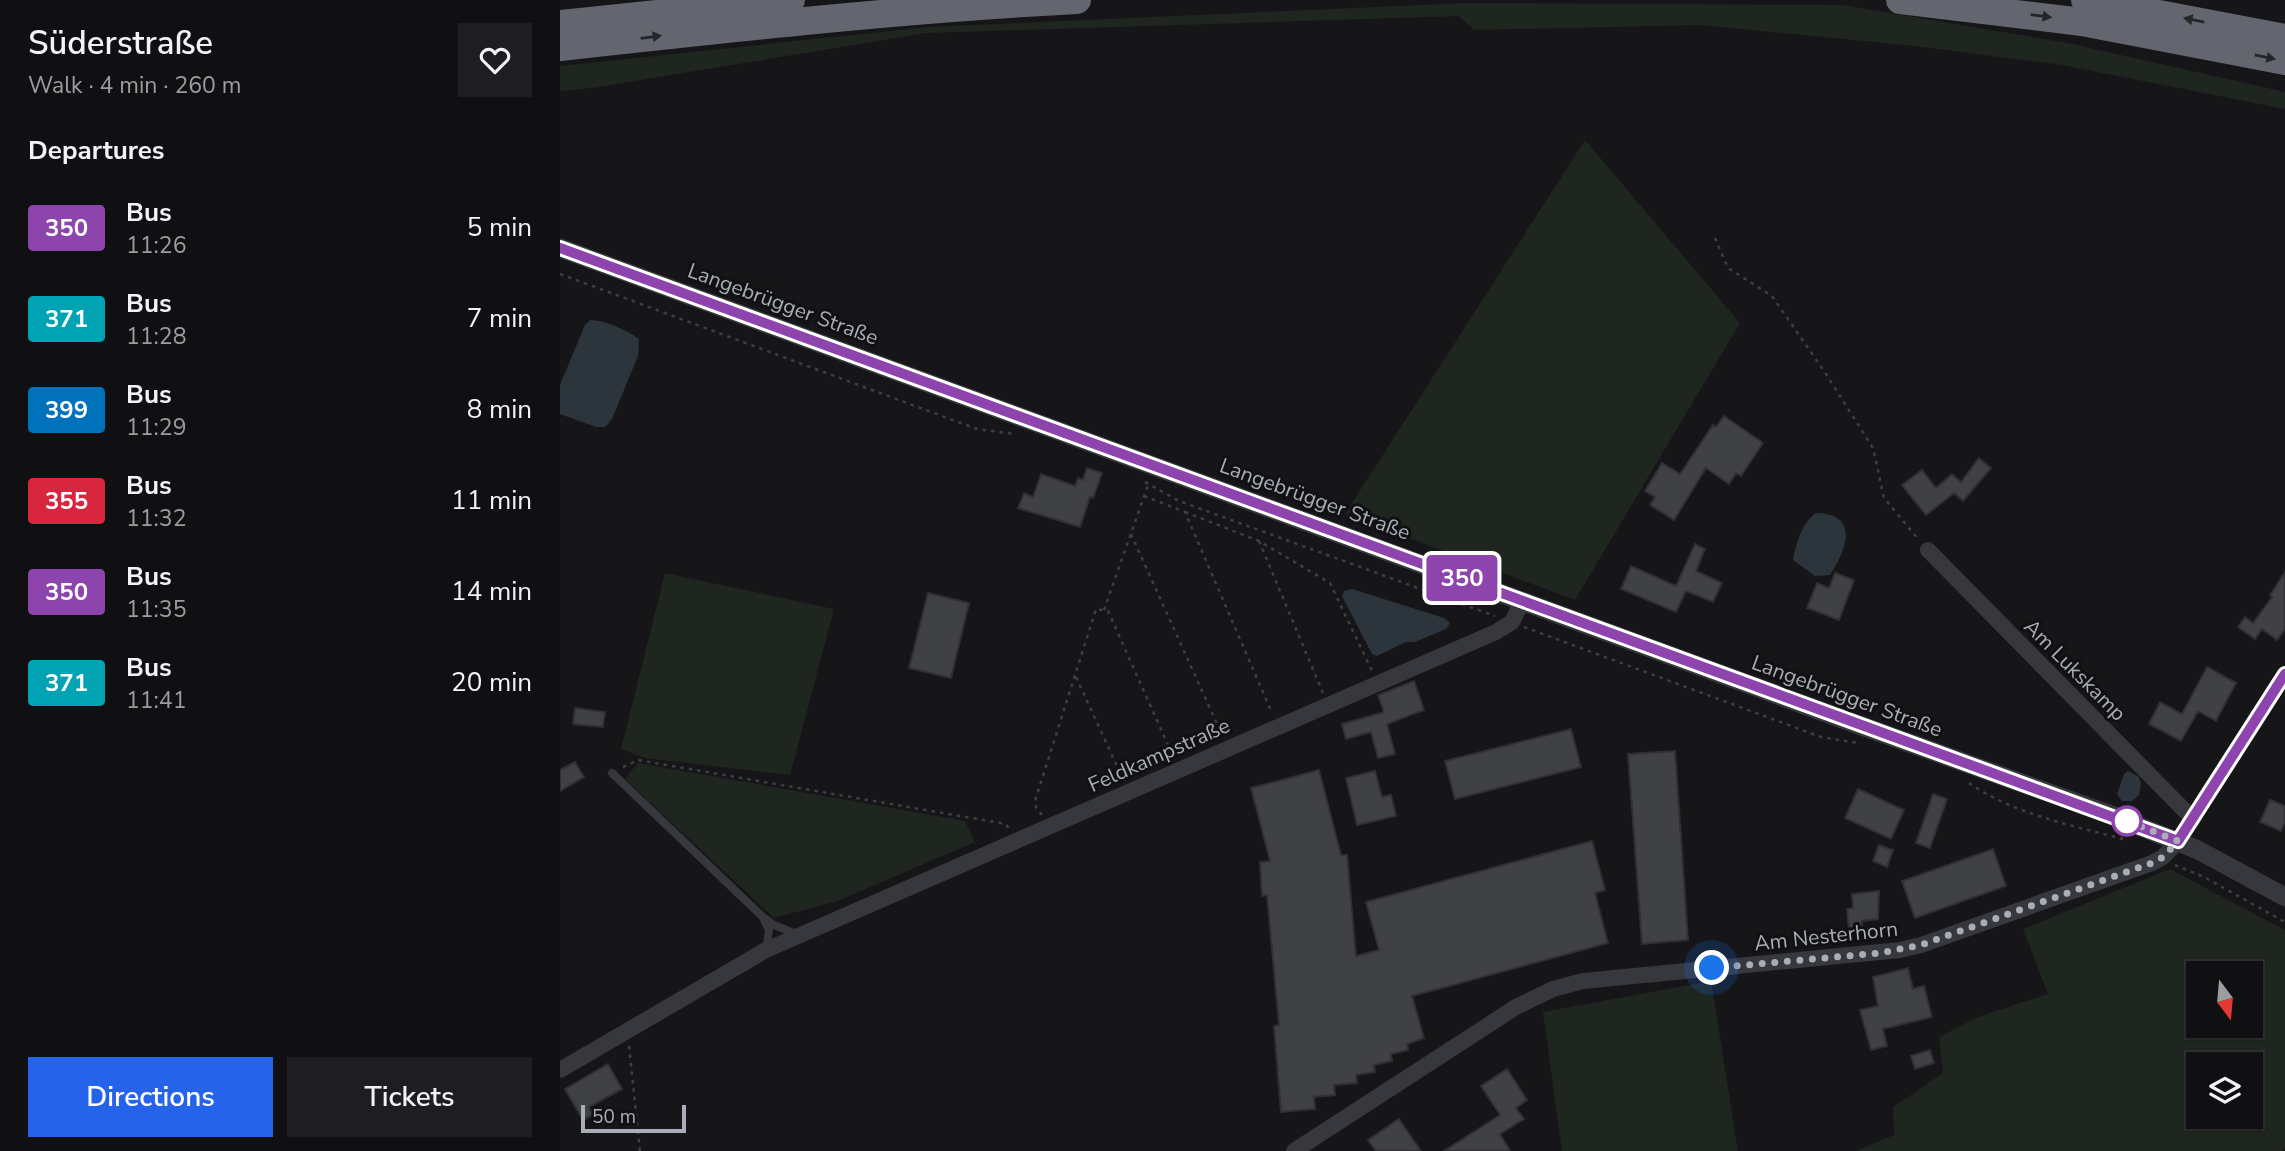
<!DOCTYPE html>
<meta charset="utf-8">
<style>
:root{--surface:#101012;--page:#1e1e20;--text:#f1f3f6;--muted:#9c9d9f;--line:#303032;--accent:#2563eb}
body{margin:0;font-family:"Nunito Sans",sans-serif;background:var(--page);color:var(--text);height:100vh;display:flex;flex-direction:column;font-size:26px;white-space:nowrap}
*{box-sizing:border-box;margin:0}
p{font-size:23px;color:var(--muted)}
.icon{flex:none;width:38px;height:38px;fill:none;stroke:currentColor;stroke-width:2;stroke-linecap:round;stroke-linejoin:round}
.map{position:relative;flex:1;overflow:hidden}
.details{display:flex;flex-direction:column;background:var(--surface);width:560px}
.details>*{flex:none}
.badge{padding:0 14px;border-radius:5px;font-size:24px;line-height:46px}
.needle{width:46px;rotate:164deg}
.fabs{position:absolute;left:1626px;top:961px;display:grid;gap:14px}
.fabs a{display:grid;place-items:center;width:77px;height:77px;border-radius:0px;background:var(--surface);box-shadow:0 2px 5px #0004,0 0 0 2px var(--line);font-size:35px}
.scale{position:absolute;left:21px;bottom:18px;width:105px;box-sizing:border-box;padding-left:7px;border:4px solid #a8adb8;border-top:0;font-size:19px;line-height:24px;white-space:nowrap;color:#a8adb8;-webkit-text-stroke:5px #111113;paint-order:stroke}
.you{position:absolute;width:35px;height:35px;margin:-18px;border:5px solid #fff;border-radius:50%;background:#1a73e8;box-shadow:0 0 0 10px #1a73e833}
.map>.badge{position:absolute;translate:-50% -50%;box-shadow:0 0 0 4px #fff}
h2{padding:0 28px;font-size:26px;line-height:63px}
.round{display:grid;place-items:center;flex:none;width:74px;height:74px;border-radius:0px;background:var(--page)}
.summary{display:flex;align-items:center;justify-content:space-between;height:119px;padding:0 28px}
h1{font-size:33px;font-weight:600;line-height:52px}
.cta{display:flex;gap:14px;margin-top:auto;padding:14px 28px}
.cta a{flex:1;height:80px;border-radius:0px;background:var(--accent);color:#fff;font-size:28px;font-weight:600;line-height:80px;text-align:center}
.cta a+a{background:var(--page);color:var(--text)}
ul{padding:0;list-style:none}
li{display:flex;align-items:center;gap:21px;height:91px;padding:0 28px}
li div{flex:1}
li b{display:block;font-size:26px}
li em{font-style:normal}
li .badge{min-width:77px;font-weight:700;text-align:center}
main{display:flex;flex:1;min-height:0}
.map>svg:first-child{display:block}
.green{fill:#1e261f;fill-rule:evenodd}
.water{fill:#2c353c}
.building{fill:#404145;stroke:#303034;stroke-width:2}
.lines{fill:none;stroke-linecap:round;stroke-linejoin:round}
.path{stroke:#3d3f44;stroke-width:2.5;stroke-dasharray:3.5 5;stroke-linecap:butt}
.service{stroke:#37383d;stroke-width:8}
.minor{stroke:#37383d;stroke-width:16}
.tertiary{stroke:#37383d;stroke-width:19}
.motorway{stroke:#63666e;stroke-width:28}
.oneway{fill:#26262a}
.line-casing{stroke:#fff;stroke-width:16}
.line{stroke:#8e44ad;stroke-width:10}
.walk{stroke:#a8adb8;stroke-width:7;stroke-dasharray:0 12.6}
.stop-dot{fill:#fff;stroke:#8e44ad;stroke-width:3.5}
.labels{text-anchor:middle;stroke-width:6;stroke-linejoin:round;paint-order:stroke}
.street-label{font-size:21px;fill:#a8adb8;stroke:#111113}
</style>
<main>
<section class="details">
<div class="summary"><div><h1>Süderstraße</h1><p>Walk · 4 min · 260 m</p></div><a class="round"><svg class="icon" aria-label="heart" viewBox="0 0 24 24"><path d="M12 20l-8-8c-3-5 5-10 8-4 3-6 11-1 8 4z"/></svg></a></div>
<h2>Departures</h2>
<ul>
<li><span class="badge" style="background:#8e44ad;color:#fff">350</span><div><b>Bus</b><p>11:26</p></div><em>5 min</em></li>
<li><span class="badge" style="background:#00a3b4;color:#fff">371</span><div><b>Bus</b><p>11:28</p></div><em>7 min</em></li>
<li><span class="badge" style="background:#0072bc;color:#fff">399</span><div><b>Bus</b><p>11:29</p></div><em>8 min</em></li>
<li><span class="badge" style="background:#d7263d;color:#fff">355</span><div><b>Bus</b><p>11:32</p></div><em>11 min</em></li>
<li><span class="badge" style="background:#8e44ad;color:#fff">350</span><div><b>Bus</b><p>11:35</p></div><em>14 min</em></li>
<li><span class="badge" style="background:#00a3b4;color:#fff">371</span><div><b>Bus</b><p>11:41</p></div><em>20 min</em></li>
</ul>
<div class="cta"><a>Directions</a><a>Tickets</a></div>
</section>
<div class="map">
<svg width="1725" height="1151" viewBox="0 0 1725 1151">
<rect width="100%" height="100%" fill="#161618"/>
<path class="green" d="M906,3L1282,5L1508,43L1725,92V109L1502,65L1355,46L1140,25L914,30L899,16L366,33L32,88L0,91V66L368,27Z
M1025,140L1180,323L1015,600L785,514Z
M105,573L274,609L230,775L85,758L61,749Z
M78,763L405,821L415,842L278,901L214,918L65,779Z
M1610,869L1725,930V1148L1722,1151H1296L1334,1135L1333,1107L1383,1073L1379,1037L1418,1017L1488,994L1463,929ZM1638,973H1690V1026H1638ZM1638,1064H1690V1116H1638Z
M1151,981L1178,1151H1002L983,1012Z"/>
<path class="water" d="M30,320C46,320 66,330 79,339L78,356L52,419L45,427H36L0,414V385L25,325Z
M1256,513C1301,514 1286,551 1270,575L1255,576L1233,560C1236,543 1242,523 1256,513Z
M792,589L884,618L890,623L886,629L855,642H846L817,656L812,654L782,596L784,591Z
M1568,771L1579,777L1581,784L1579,795L1572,801H1562L1557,794L1564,774Z"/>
<path class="building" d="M1164,416L1203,443L1181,476L1176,473L1169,484L1146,468L1114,520L1090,505L1095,497L1085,491L1102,463L1120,474L1153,425L1156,427Z
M1419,458L1431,468L1403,501L1394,493L1366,515L1342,485L1362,470L1376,488L1392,474L1401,482Z
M527,468L542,473L533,498L530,497L520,527L458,508L464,493L473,497L481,474L515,486L518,478L523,480Z
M1135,544L1145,549L1136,571L1162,583L1153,602L1126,591L1116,612L1061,589L1071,566L1116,586Z
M1725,572V629L1717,640L1702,629L1695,639L1678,627L1685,617L1693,623L1712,597L1710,595Z
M1275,573L1294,580L1279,620L1247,608L1257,583L1269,588Z
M368,593L409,603L391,678L349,668Z
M1647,667L1676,683L1656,721L1638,711L1621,741L1589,724L1600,702L1622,714Z
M854,681L864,710L827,724L835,754L818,758L811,732L786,739L782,724L824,712L818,695Z
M15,708L45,712L43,727L13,724Z
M1011,729L1021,767L895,799L885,761Z
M1115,751L1128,940L1082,944L1068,754Z
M15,762L24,777L0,791V770Z
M759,770L781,855H787L796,956L819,950L806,902L1032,841L1045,890L1035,893L1048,943L852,996L864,1038L847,1044L848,1050L831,1054L832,1061L814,1065L815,1072L796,1075L797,1083L774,1085L775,1095L754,1097L755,1109L721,1112L714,1026L719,1025L707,895L702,896L700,862L710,861L691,788Z
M815,771L822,797L831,795L836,816L797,825L786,778Z
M1298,789L1344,810L1331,839L1285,818Z
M1373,794L1387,799L1370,848L1356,843Z
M1710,800L1725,806V822L1721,831L1700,822Z
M1319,845L1333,850L1327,867L1313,861Z
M1433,849L1446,886L1355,918L1342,881Z
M1319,891L1318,919L1302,921V930L1289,931L1287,909L1293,908L1292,894Z
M1348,968L1353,989L1364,986L1372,1017L1323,1029L1327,1046L1311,1050L1300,1010L1318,1006L1313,977Z
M1370,1050L1374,1063L1355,1069L1351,1056Z
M48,1064L62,1089L29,1107L33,1115L23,1120L5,1089Z
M947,1069L967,1100L956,1108L964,1119L940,1134L950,1151H884L940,1115L921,1086Z
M839,1119L861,1151H816L808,1140Z"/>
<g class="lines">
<path class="path" d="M1155,238L1168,268L1212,296L1266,374L1313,448L1324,498L1359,540
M0,274L417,429L455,434
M585,482L619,501L935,616
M584,496L625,512L712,713
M625,512L699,541L770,583L812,671
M571,534L662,735
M699,541L763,693
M544,610L588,485
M964,627L1261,737L1298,743
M516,677L563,779
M63,767L78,760L446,824L449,829
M1409,783C1454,814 1510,825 1563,839
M482,815L476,808L475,801L536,609L548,611L613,756
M1615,865L1644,877L1725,922
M69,1046L80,1151"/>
<path class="service" d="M52,773L203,917L214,925L239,935
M204,920L209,930L206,950"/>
<path class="minor" d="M1368,550L1633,819
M0,1070L206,950L936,632L952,622L963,600
M734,1151L956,1007L993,989L1023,981L1340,950L1361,945L1592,863L1603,857L1618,841L1725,674"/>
<path class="tertiary" d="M0,248L1299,725L1554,816L1638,850L1725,897"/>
<path class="motorway" d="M1340,0L1522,22L1725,61
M1525,0L1725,38
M0,24L231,0
M0,47C172,28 344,9 517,0"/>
</g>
<defs><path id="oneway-solid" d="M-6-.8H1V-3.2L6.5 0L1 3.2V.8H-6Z" transform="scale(1.75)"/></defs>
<g class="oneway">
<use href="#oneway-solid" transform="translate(1481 16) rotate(7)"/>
<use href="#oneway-solid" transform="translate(1634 20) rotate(-169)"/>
<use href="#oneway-solid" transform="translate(91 37) rotate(-7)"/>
<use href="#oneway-solid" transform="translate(1705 57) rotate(12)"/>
</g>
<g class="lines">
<g class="line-casing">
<path id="line" d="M0,248L1618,841L1725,674"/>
</g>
<use href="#line" class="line"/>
<path class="walk" d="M1152,968L1320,953L1361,945L1592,863L1603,857L1618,841L1567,821"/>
</g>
<circle class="stop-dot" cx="1567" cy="821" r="14"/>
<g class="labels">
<g class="street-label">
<text transform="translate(223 304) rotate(20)" y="7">Langebrügger Straße</text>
<text transform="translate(755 499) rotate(20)" y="7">Langebrügger Straße</text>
<text transform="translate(1515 670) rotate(45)" y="7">Am Lukskamp</text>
<text transform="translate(1287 696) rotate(20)" y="7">Langebrügger Straße</text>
<text transform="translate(599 755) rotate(-24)" y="7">Feldkampstraße</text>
<text transform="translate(1266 936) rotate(-6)" y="7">Am Nesterhorn</text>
</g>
</g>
</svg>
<div class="fabs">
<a><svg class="needle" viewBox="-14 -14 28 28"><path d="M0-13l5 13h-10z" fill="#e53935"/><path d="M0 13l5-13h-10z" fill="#9c9d9f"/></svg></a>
<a><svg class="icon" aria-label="layers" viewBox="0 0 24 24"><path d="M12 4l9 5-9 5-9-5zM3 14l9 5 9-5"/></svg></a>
</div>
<div class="scale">50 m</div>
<div class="you" style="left:1152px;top:968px"></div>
<b class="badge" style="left:902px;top:578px;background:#8e44ad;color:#fff">350</b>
</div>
</main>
